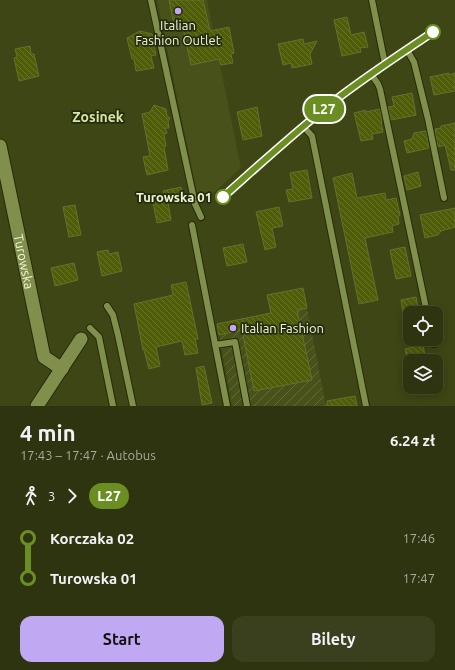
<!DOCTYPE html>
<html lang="pl">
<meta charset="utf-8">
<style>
:root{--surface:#2e340f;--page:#3a3f1d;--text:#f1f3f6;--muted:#a7aa9e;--line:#494f2f;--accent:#c1a8f3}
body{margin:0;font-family:Ubuntu,sans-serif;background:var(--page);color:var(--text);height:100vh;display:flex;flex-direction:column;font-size:15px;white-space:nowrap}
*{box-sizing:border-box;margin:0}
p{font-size:13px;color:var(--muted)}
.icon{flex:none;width:22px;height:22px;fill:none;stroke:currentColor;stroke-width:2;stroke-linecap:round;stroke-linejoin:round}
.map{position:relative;height:406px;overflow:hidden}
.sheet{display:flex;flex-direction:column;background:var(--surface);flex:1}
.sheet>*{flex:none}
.badge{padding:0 8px;border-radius:13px;font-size:14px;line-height:26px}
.fabs{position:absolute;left:403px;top:306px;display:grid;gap:8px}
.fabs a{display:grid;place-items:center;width:40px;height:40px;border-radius:8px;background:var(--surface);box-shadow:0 2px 10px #0003,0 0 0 1px var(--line);font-size:20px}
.map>.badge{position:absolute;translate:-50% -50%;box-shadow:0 0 0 2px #fff}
.legs{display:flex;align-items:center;gap:6px;height:44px;padding:0 20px;font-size:13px}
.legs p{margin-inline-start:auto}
.summary{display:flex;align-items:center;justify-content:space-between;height:68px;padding:0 20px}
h1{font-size:22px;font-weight:700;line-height:30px}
.button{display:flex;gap:8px;margin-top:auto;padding:8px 20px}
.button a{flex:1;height:46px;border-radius:12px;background:var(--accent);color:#111;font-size:16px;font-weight:700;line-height:46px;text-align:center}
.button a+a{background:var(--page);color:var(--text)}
ul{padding:0 20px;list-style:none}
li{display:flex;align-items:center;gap:14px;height:40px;font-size:15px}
li i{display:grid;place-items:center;width:6px;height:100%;margin:0 5px;background:currentColor}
li i::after{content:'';width:10px;height:10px;margin:-5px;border:3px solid;border-radius:50%;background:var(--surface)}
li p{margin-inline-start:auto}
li:first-child i{background:linear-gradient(#0000 50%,currentColor 0)}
li:last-child i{background:linear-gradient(currentColor 50%,#0000 0)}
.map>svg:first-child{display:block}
.built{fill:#475119}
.industrial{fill:url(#industrial-furrows)}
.building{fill:url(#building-back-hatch);stroke:#647130}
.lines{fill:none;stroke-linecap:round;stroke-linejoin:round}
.lane-casing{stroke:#252b08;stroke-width:8}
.street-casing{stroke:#252b08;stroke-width:15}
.lane{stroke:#818f4d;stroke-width:6}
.street{stroke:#818f4d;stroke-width:13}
.line-1-casing{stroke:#fff;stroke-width:9}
.line-1{stroke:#6b8e23;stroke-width:6}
.poi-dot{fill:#c1a8f3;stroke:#252b0f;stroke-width:1.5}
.stop-1-dot{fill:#fff;stroke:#6b8e23;stroke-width:2}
.labels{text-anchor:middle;stroke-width:3.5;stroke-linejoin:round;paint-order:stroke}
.poi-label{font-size:13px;fill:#eff8d6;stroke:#252b0f}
.stop-label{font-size:13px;font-weight:bold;fill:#eff8d6;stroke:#252b0f;text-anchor:end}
.street-label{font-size:13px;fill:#eff8d6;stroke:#252b0f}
.neighbourhood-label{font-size:14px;font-weight:bold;fill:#d6e7a2;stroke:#252b0f}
</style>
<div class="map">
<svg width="455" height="406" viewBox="0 0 455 406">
<defs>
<pattern id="industrial-furrows" width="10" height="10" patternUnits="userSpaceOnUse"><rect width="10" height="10" fill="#475119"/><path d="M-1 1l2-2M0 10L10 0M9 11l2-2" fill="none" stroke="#626b3a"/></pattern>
<pattern id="building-back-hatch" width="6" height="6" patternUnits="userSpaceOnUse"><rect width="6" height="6" fill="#4f5c08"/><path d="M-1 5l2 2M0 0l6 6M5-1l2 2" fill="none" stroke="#69742b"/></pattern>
</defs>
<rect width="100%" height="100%" fill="#3d4614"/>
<path class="built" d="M157,0H207L241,168L201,204L199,202Z"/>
<path class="industrial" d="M307,308L326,406H232L217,324L271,313V315Z"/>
<path class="building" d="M169,0H203L210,31L229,27L234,53L231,54L233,63L221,65L219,59L191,65L181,19L173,20Z
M347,17L351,35L364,32L368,47L360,48L361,52L342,56L334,20Z
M140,31L152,34L156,55L151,56L154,68L136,71L134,59H132L127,38Z
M303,39L304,44L317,41L310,54L312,64L292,68L291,63L283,65L278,44Z
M30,46L31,54H34L39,76L19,81L14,58L17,57L15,49Z
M449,73V75L455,73V91L434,95L430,77Z
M412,93L416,115L391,120L388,107L394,106L392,97Z
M154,105L166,109L167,116L170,118L168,121L169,128H165L167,133L164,134L166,146L164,147L168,170L147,175L143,157L150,156L142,114L150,112Z
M257,107L262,136L243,140L237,112Z
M380,109L382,122H381L383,132L372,134L373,139L361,141L354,113L366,110V112Z
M455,123V170H451L445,145L438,147L435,129L441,128V126Z
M426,131L429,148L407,153L404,141L412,139L414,133Z
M307,170L312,198L289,202L286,190L293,189L290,173Z
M418,172L421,186L407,190L404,176Z
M352,173L357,198L385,193L386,200L396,198L400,215L398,216L399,224L392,226L393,232L365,238L378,300L359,304L333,178Z
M181,187L184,199L168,202L171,220L157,223L152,198L164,195L163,191Z
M75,205L81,235L69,237L63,207Z
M279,207L283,226L272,228L276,247L265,250L256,212Z
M455,208V227L441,231L438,235L425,238L420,215Z
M243,244L247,262L227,266L223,248Z
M405,247L411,276L396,279L390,250Z
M108,250L109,254L118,252L122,271L102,276L97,252Z
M74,263L78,280L55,286L51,268Z
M186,282L198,339H195L198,353L185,355L182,341L156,347L160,366L149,369L144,350H143L134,304L173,295L171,285Z
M303,288L307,308L297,310L312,380L254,391L242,330L219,335L217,324L271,313L267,295Z
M416,297L418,308H415V313H403L401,300Z
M423,345L426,361H408L405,349Z
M204,366L212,403L202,405L196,368Z
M355,396L357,406H327V401Z"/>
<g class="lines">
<g class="lane-casing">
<path id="lane" d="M151,0L195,204L201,217
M372,0L385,64
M407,50L414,62L428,119L444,198
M371,74L378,84L380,89L427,313
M303,126L312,136L366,406
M192,225L227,406
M107,306L113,315L118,335L133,406
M90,328L99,337L113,406
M433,339L434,344
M215,345L235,342L247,406"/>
</g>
<g class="street-casing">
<g id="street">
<path id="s1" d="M0,146L44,357L62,369"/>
<path d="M37,406L81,339"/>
</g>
</g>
<use href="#lane" class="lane"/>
<use href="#street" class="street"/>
</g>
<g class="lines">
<g class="line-1-casing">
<path id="line-1" d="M223,197C259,165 295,132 333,102C365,77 399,55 433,32"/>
</g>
<use href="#line-1" class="line-1"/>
</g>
<g class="poi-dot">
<circle cx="178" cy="11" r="4"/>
<circle cx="233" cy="328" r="4"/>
</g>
<g class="stop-1-dot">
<circle cx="433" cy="32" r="7"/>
<circle cx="223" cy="197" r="7"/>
</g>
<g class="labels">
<g class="poi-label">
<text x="178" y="30">Italian<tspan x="178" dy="15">Fashion Outlet</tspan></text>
<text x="241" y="333" text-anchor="start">Italian Fashion</text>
</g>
<g class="stop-label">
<text x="212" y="202">Turowska 01</text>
</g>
<g class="street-label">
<text dy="5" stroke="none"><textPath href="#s1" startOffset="118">Turowska</textPath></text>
</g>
<g class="neighbourhood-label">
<text x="98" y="122">Zosinek</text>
</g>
</g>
</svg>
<div class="fabs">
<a><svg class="icon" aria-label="locate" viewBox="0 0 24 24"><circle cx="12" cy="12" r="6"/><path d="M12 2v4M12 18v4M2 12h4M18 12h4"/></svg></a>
<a><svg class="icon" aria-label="layers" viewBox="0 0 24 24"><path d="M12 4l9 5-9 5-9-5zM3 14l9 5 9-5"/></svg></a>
</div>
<b class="badge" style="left:324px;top:109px;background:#6b8e23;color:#fff">L27</b>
</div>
<section class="sheet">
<div class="summary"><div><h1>4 min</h1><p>17:43 – 17:47 · Autobus</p></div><b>6.24 zł</b></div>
<div class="legs"><svg class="icon" aria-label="walk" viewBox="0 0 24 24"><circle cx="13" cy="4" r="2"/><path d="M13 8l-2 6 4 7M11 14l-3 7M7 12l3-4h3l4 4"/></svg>3<svg class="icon" aria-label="forward" viewBox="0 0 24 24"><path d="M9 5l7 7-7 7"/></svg><b class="badge" style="background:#6b8e23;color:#fff">L27</b></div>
<ul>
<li><i style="color:#6b8e23"></i><b>Korczaka 02</b><p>17:46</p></li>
<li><i style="color:#6b8e23"></i><b>Turowska 01</b><p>17:47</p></li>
</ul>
<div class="button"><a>Start</a><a>Bilety</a></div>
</section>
